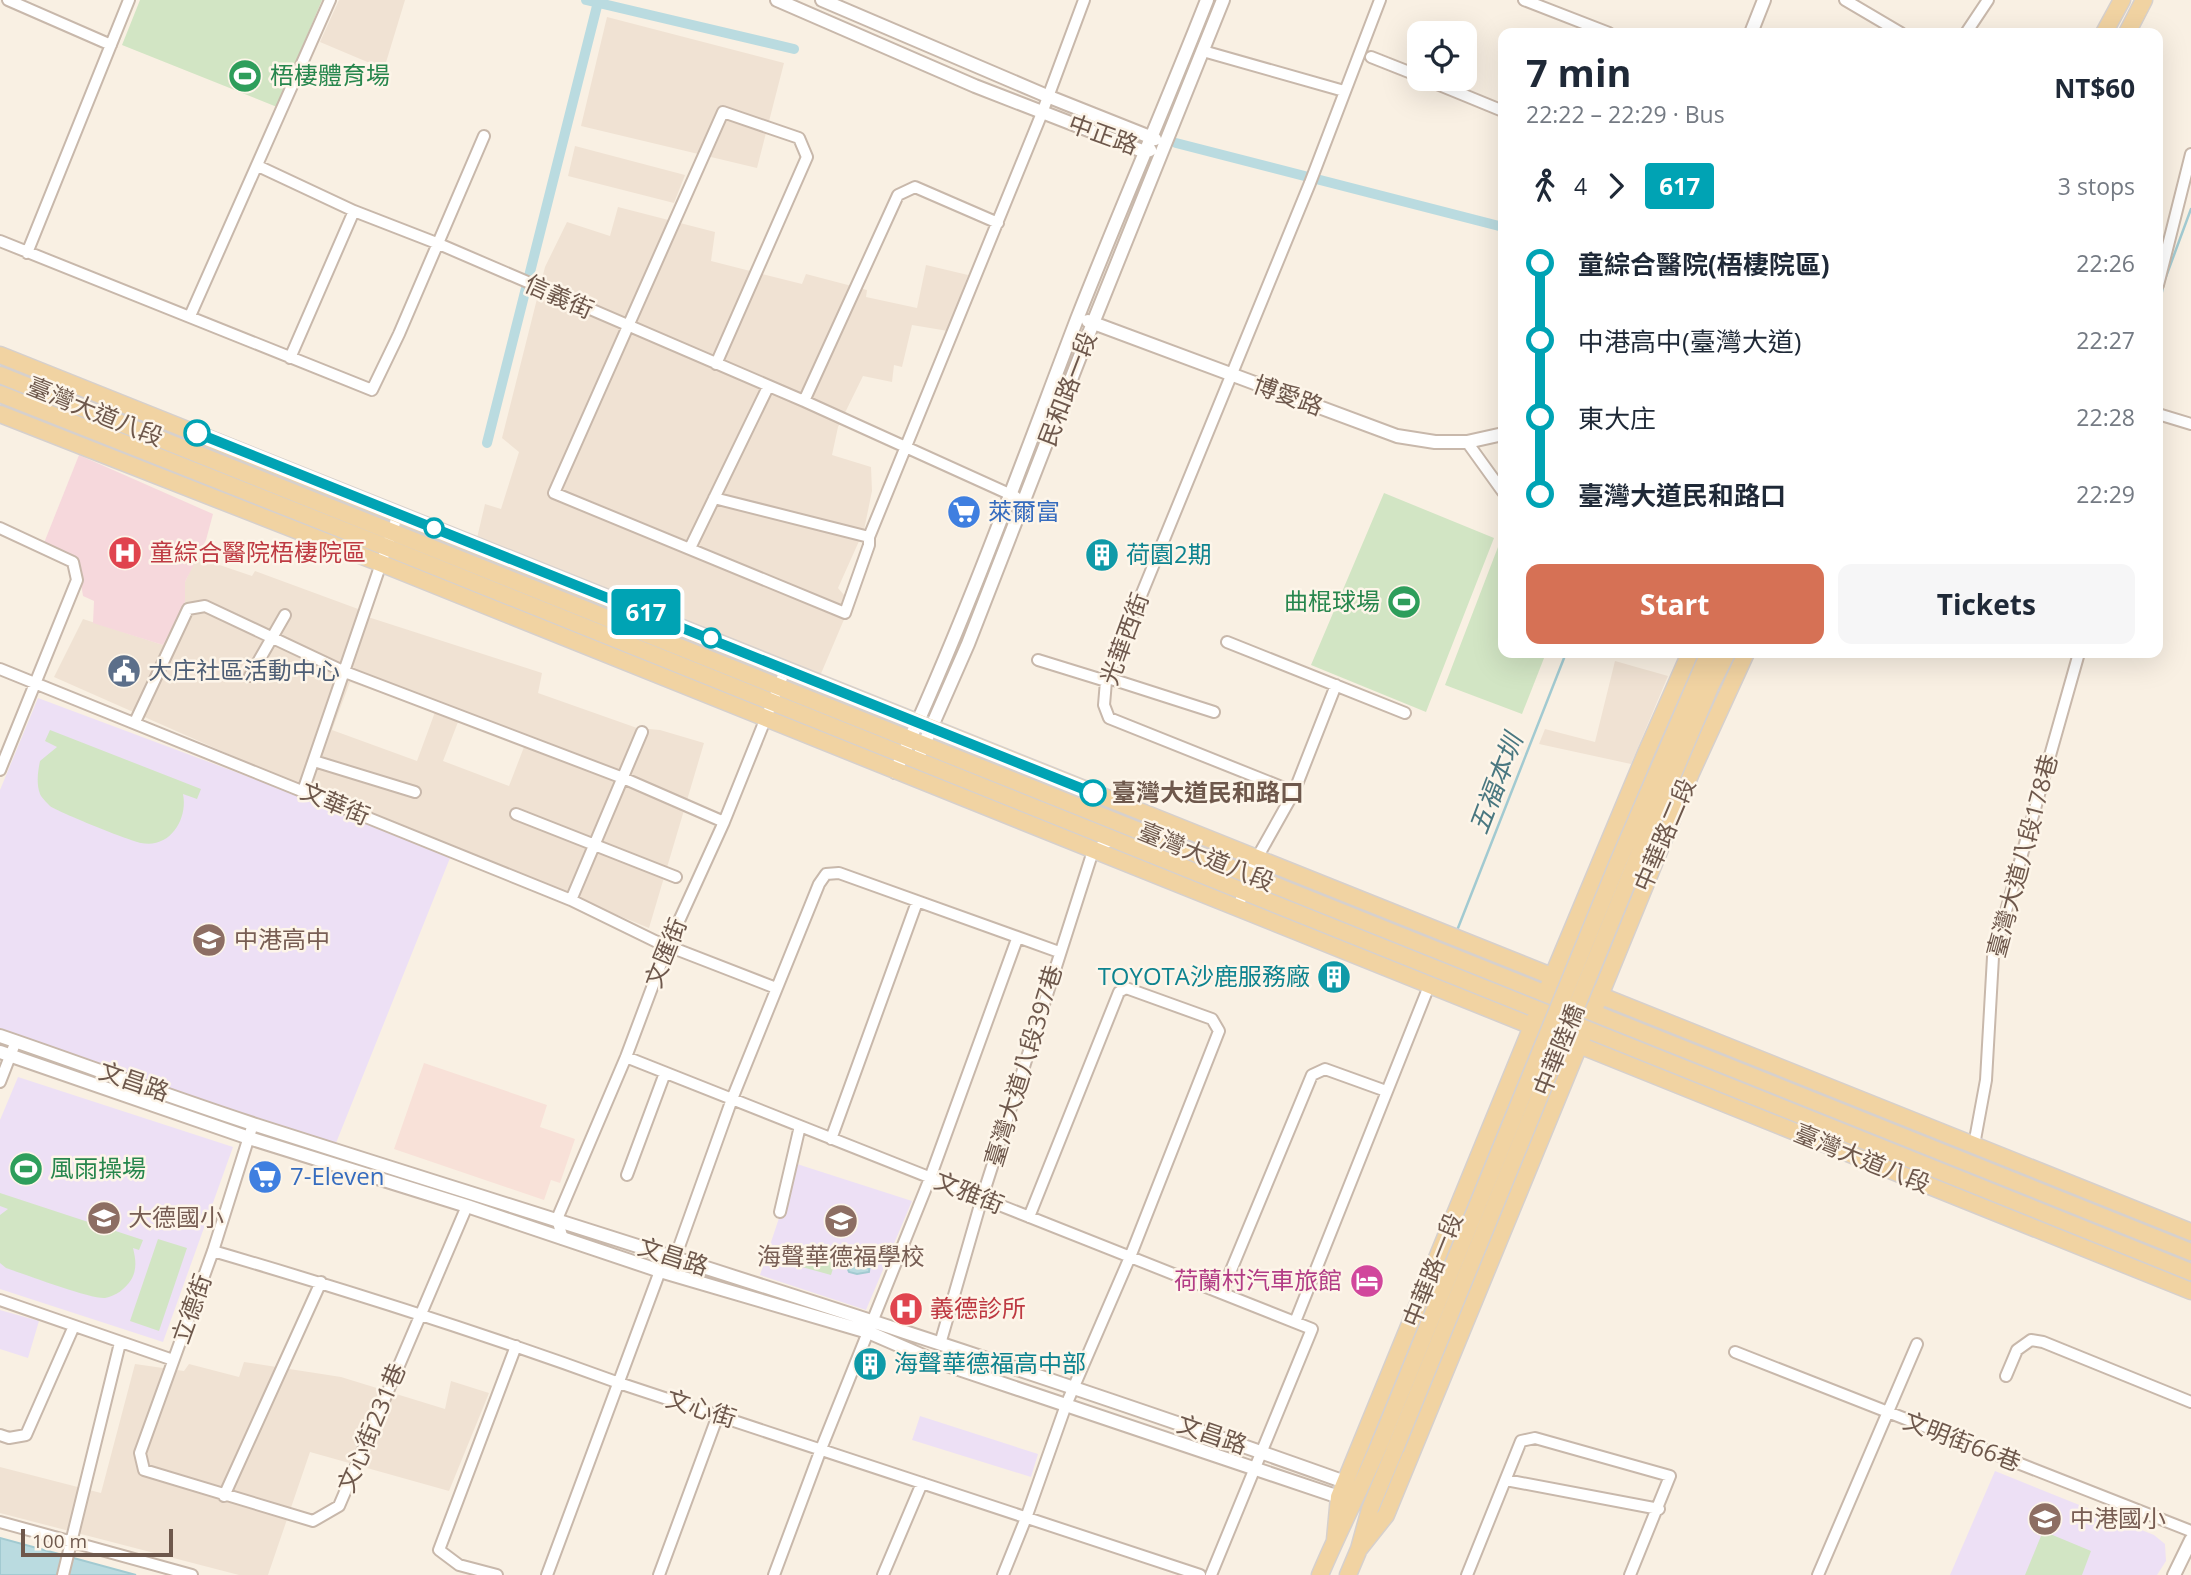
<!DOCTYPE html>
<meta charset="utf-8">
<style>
:root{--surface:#fff;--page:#f6f6f7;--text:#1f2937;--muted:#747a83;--accent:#d67155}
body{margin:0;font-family:"Open Sans","Noto Sans TC",sans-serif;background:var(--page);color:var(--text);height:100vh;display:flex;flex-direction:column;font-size:26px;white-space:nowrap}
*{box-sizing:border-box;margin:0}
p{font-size:23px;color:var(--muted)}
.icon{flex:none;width:38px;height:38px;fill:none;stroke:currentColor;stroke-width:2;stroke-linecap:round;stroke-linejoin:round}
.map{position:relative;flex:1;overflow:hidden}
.sheet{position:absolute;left:1498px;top:28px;width:665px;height:630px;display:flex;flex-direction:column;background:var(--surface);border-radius:14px;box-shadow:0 7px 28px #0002}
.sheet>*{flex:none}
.badge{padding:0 14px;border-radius:5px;font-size:24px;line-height:46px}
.fabs{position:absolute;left:1407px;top:21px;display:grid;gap:14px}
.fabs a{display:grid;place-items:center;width:70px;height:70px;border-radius:14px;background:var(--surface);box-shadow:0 7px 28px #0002;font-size:35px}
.scale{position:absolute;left:21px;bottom:18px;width:152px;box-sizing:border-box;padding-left:7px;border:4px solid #6e584c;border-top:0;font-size:19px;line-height:24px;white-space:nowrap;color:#6e584c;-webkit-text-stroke:5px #fdf5e9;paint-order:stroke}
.map>.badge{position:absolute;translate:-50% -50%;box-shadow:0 0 0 4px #fff}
.legs{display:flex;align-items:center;gap:10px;height:77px;padding:0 28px;font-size:23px}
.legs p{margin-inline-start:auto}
.head{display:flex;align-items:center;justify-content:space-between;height:119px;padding:0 28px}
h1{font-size:38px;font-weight:700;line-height:52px}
.cta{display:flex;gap:14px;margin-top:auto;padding:14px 28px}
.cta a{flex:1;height:80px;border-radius:14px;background:var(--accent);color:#fff;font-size:28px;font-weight:700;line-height:80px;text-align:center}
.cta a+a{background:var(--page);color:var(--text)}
ul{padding:0 28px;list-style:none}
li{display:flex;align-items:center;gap:24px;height:77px;font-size:26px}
li i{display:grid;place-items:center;width:10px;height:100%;margin:0 9px;background:currentColor}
li i::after{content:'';width:18px;height:18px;margin:-9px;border:5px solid;border-radius:50%;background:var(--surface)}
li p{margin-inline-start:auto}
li:first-child i{background:linear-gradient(#0000 50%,currentColor 0)}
li:last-child i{background:linear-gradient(currentColor 50%,#0000 0)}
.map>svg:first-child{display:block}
.residential{fill:#f0e2d3;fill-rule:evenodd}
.commercial{fill:#f8e1d8}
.education{fill:#ede0f5}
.medical{fill:#f6d8dc}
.green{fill:#d2e5c4}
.water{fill:#badbe0;stroke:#a2cad1;stroke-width:2}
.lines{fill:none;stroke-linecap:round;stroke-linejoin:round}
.stream{stroke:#a2cad1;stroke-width:2.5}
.canal{stroke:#badbe0;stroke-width:10}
.minor-casing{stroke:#c8b8ab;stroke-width:14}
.tertiary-casing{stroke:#c8b8ab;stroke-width:16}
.primary-casing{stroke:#d6d0cd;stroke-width:19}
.minor{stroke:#fff;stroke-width:10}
.tertiary{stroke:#fff;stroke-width:12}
.primary{stroke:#f1d3a2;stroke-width:16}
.primary-bridge-casing{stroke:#d6d0cd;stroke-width:19;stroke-linecap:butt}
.primary-bridge{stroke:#f1d3a2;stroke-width:16}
.line-1-casing{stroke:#fff;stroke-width:16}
.line-1{stroke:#00a3b4;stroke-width:10}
.stop-1-dot{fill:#fff;stroke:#00a3b4;stroke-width:3.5}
.labels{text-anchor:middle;stroke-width:5;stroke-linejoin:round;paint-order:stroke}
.leisure-label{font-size:24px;fill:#27864d;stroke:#fdf5e9;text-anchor:start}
.street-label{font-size:24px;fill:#6e584c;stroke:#fdf5e9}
.shop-label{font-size:24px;fill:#366cbe;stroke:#fdf5e9;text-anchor:start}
.health-label{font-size:24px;fill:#be3a42;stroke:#fdf5e9;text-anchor:start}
.culture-label{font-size:24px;fill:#0d838f;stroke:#fdf5e9;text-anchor:start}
.service-label{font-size:24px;fill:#4e5e75;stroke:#fdf5e9;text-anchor:start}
.stop-label{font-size:24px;font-weight:bold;fill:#6e584c;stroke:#fdf5e9;text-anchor:start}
.education-label{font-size:24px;fill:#785e54;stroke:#fdf5e9;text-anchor:start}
.hotel-label{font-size:24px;fill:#b23c85;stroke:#fdf5e9;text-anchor:end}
.water-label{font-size:26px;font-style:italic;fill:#497780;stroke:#fdf5e9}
</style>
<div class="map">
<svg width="2191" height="1575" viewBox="0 0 2191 1575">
<rect width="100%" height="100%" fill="#f9f0e3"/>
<path class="residential" d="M339,0H405L384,69L320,42Z
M607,17L784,63L757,168L581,126Z
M575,146L685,175L674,203L568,176Z
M618,207L715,232L711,261L802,284L806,274L867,290L866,297L917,308L926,265L968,275L948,331L912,325L902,367L894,365L892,382L863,376L838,427L832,455L871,467L872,491L864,530L838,588L851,603L820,676L477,538L485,504L501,509L519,452L502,438L545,267L567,222L610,236Z
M196,557L252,576L255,571L369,613L368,617L542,673L538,693L637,728L660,730L704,743L649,928L278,776L54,677L83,619L163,645L185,602V582ZM350,682L435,712L417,761L332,730ZM458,722L524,747L509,786L443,761Z
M1615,661L1668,676L1631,764L1539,744L1545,729L1595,742Z
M244,1362L341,1377L445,1409L451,1381L489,1393L449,1491L310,1452L268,1575H239L0,1513V1467L101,1493L135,1364L184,1371L189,1364L239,1377Z"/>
<path class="commercial" d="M424,1063L547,1105L540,1127L575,1139L560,1183L551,1180L544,1200L394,1149Z"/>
<path class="education" d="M38,698L452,853L334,1148L0,1028V790Z
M18,1077L233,1147L163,1342L0,1289V1120Z
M797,1164L912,1201L866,1310L760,1275Z
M0,1310L39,1321L28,1358L0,1349Z
M872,1353L880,1355L873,1377L859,1372L866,1356Z
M920,1416L1038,1454L1031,1477L912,1440Z
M1995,1471L2154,1535L2165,1544L2166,1561L2157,1575H1950Z"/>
<path class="medical" d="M79,455L213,514L206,540L185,582V602L163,645L93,623L94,601L83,596L78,564L42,548Z"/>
<path class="green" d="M140,0H322L277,107L122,45Z
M1384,493L1494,538L1426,712L1311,665Z
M1503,534V653H1546L1522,714L1445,685Z
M50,730L201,789L197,799L183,794C188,818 171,849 141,843C130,841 58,812 50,806C47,803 41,797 40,794C36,783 38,771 40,761L57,747L45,741Z
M0,1193L143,1240L139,1250L133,1248C136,1260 137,1270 131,1280C125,1289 116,1296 105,1298C90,1299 24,1274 6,1268L0,1263V1215L8,1209L0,1206Z
M158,1239L187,1248L159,1331L130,1321Z
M802,1251L826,1255L835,1262L831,1275L791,1264Z
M2043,1531L2091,1551L2082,1575H2025Z"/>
<path class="water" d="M855,1258L870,1262L869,1272L857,1274L849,1272L847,1267L849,1260Z
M0,1538L136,1575H0Z"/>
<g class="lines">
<path class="stream" d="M2158,311L2164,282L2191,209
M1458,928L1566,653"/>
<path class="canal" d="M586,0L794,49
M1176,143L1503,227
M487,443L598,2"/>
<g class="minor-casing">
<path id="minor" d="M8,0L111,45
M1524,0L1609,33
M1845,0L1901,33
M1966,33L1988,0
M1203,51L1344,91
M1371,57L1419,76
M1425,79L1503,111
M258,166L354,211L439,244L804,401L1016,497
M0,241L372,390L399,334L484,136
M27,253L129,0
M2158,285L2191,154
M190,316L330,0
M290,358L354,211
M716,364L807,157L799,138L723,112L554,493L845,613L869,545V537L1042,113L1084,0
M804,401L898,195L915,187L998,223
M2158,414L2191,424
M1467,442L1503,492
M714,498L869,537
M0,528L73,562L77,580L0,770
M690,548L768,387
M1227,642L1405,713
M1038,660L1106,681
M0,669L571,900L655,941L776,988
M250,676L285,615
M1108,678L1214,712
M135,722L188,609L205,606L345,672L623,778L724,822
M314,761L415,792
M303,791L398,514
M1294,792L1109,718L1104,705L1106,681L1310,183L1380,0
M516,814L676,877
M571,900L642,732
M1237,909L1257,858L1294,792L1336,685
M626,1057L1312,1329L1211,1575
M0,1082L16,1041
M253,1124L213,1251L140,1453L144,1470L313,1521L339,1506L467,1206
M831,1139L917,902
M1974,1145L1986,1080L1993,957L2079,653
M627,1175L665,1073
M780,1212L800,1126
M563,1239L557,1219L626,1057L668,945L724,822L786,668
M213,1251C350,1291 485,1334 619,1383L1200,1575
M1222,1292L1312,1075L1325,1069L1386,1091
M0,1300L173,1360
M1295,1322L1429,986
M940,1344L982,1198L1093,851L1113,839
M1735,1352L2191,1531
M2006,1376L2017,1350L2031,1340L2043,1342L2191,1402
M0,1435L9,1438L26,1435L74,1326
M1506,1480L1659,1509
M224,1496L321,1282
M0,1522L192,1575
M63,1575L120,1343
M497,1575L459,1565L439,1550L516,1346
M547,1575L660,1271L675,1258L732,1099L819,884L826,874L839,873L1059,952
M659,1575L718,1415
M774,1575L821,1449L930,1178L1017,939
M883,1575L922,1483
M1003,1575L1026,1518L1066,1405L1130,1257L1219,1031L1212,1019L1126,988L1119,992L1029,1217
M1467,1575L1521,1441L1535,1438L1670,1476L1630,1575
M1818,1575L1917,1344"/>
</g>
<g class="tertiary-casing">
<path id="tertiary" d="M777,0L975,86L1145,152L1150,150
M822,0L1047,96L1155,139
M1751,33L1764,0
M1088,321L1397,436L1435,442H1467L1503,434
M921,751L968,644L1093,323L1223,0
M895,772C964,624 1019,471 1077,319C1119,212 1165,107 1207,0
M0,1036C85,1065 170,1097 256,1125C620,1241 985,1353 1345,1482
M0,1052L249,1138L467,1206L660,1271L868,1332L935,1361L1339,1497
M2174,1575L2191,1540"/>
</g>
<g class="primary-casing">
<path id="primary" d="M2104,33L2122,0
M2127,33L2144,0
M0,355L2191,1232
M0,375L2191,1252
M0,394L386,547L2191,1272
M0,414L380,563L2191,1291
M1549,985L1646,753L1690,653
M1597,1003L1691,773L1746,653
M1335,1540L1339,1497L1535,1019
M1359,1549L1386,1515L1583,1036
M1320,1575C1339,1530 1361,1488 1380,1443
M1348,1575L1359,1549L1370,1509L1395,1449"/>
</g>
<use href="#minor" class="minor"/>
<use href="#tertiary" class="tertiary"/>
<use href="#primary" class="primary"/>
<g class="primary-bridge-casing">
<path id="primary-bridge" d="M1380,1443L1619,860L1709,653
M1395,1449L1634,866L1710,687L1727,653"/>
</g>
<use href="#primary-bridge" class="primary-bridge"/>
</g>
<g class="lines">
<g class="line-1-casing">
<path id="line-1" d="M197,433L1093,793"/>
</g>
<use href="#line-1" class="line-1"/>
</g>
<defs>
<g id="stadium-disc" transform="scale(1.75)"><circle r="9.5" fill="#2e9e5b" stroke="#fdf5e9"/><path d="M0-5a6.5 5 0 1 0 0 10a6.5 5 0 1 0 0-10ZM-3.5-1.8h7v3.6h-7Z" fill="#fff"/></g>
<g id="supermarket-disc" transform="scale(1.75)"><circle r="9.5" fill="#3f7fe0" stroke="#fdf5e9"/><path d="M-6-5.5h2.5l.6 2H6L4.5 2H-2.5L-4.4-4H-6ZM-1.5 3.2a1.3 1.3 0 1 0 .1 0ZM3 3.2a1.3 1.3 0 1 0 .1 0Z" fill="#fff"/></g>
<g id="hospital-disc" transform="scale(1.75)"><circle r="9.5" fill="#e0444e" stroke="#fdf5e9"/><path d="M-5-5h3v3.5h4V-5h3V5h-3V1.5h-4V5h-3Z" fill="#fff"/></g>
<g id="building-disc" transform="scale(1.75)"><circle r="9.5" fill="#0f9aa8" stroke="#fdf5e9"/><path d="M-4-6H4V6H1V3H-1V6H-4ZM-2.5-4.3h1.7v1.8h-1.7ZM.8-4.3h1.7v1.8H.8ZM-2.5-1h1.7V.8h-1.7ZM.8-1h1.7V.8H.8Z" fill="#fff"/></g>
<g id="civic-disc" transform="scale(1.75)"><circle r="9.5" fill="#5c6f8a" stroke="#fdf5e9"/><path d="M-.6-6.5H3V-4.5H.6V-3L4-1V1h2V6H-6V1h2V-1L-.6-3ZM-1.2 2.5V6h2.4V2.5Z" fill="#fff"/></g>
<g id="school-disc" transform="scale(1.75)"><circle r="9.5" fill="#8d6e63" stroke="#fdf5e9"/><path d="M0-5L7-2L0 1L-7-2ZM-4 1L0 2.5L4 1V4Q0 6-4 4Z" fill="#fff"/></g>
<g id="hotel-disc" transform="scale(1.75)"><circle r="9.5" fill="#d1479c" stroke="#fdf5e9"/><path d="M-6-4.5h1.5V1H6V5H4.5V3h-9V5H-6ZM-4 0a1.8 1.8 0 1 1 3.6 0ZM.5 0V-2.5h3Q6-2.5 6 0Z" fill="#fff"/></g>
</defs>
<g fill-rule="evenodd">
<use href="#stadium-disc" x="245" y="76"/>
<use href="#supermarket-disc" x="964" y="512"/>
<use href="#hospital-disc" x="125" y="553"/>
<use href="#building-disc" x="1102" y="555"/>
<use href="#stadium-disc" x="1404" y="602"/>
<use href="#civic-disc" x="124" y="671"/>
<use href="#school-disc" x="209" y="940"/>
<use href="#building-disc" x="1334" y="977"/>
<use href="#stadium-disc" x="26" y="1169"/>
<use href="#supermarket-disc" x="265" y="1177"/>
<use href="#school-disc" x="104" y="1218"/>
<use href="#school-disc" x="841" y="1221"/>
<use href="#hotel-disc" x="1367" y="1281"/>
<use href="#hospital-disc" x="906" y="1309"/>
<use href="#building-disc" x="870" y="1364"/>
<use href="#school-disc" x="2045" y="1519"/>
</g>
<g class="stop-1-dot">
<circle cx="197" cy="433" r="12"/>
<circle cx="434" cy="528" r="9"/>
<circle cx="711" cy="638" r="9"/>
<circle cx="1093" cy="793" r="12"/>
</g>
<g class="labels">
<g class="leisure-label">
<text x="270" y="84">梧棲體育場</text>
<text x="1380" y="610" text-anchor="end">曲棍球場</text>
<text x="50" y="1177">風雨操場</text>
</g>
<g class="street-label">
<text transform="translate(1103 135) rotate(20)" y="8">中正路</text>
<text transform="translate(559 297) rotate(24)" y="8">信義街</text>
<text transform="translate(1068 389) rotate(-69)" y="8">民和路一段</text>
<text transform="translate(1288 396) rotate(20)" y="8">博愛路</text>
<text transform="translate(95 412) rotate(22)" y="8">臺灣大道八段</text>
<text transform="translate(1125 639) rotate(-70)" y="8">光華西街</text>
<text transform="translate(335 804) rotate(23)" y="8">文華街</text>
<text transform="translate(1665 835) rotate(-67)" y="8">中華路二段</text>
<text transform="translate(2023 856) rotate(-75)" y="8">臺灣大道八段178巷</text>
<text transform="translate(1206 857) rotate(22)" y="8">臺灣大道八段</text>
<text transform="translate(666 953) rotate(-68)" y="8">文匯街</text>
<text transform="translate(1559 1050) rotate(-68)" y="8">中華陸橋</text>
<text transform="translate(1024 1066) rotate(-73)" y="8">臺灣大道八段397巷</text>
<text transform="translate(134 1082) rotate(19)" y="8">文昌路</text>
<text transform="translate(1862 1159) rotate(22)" y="8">臺灣大道八段</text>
<text transform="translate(969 1193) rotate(22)" y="8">文雅街</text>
<text transform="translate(673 1257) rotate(18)" y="8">文昌路</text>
<text transform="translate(1433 1270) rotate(-68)" y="8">中華路一段</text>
<text transform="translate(192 1309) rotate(-70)" y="8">立德街</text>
<text transform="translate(701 1409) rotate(18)" y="8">文心街</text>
<text transform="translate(372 1428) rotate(-67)" y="8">文心街231巷</text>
<text transform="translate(1212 1435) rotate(19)" y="8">文昌路</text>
<text transform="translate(1962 1442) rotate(21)" y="8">文明街66巷</text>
</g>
<g class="shop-label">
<text x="988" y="520">萊爾富</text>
<text x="290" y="1185">7-Eleven</text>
</g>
<g class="health-label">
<text x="150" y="561">童綜合醫院梧棲院區</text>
<text x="930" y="1317">義德診所</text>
</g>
<g class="culture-label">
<text x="1126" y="563">荷園2期</text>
<text x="1310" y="985" text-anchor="end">TOYOTA沙鹿服務廠</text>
<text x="894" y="1372">海聲華德福高中部</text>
</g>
<g class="service-label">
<text x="148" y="679">大庄社區活動中心</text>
</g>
<g class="stop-label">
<text x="1112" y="801">臺灣大道民和路口</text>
</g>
<g class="education-label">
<text x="234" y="948">中港高中</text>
<text x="128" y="1226">大德國小</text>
<text x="841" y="1265" text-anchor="middle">海聲華德福學校</text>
<text x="2070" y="1527">中港國小</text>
</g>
<g class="hotel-label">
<text x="1342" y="1289">荷蘭村汽車旅館</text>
</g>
<g class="water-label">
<text transform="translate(1496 784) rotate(-69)" y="9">五福本圳</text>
</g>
</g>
</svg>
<div class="fabs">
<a><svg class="icon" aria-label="locate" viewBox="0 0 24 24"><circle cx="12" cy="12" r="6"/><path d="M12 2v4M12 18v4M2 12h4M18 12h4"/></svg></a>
</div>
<div class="scale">100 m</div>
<b class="badge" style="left:646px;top:612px;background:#00a3b4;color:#fff">617</b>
<section class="sheet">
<div class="head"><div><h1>7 min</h1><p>22:22 – 22:29 · Bus</p></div><b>NT$60</b></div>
<div class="legs"><svg class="icon" aria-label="walk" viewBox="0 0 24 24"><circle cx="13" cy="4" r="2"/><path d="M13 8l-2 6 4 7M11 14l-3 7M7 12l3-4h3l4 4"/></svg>4<svg class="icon" aria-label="forward" viewBox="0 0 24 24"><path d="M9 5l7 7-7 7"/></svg><b class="badge" style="background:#00a3b4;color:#fff">617</b><p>3 stops</p></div>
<ul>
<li><i style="color:#00a3b4"></i><b>童綜合醫院(梧棲院區)</b><p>22:26</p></li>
<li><i style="color:#00a3b4"></i><span>中港高中(臺灣大道)</span><p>22:27</p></li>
<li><i style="color:#00a3b4"></i><span>東大庄</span><p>22:28</p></li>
<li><i style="color:#00a3b4"></i><b>臺灣大道民和路口</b><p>22:29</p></li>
</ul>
<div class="cta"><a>Start</a><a>Tickets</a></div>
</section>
</div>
